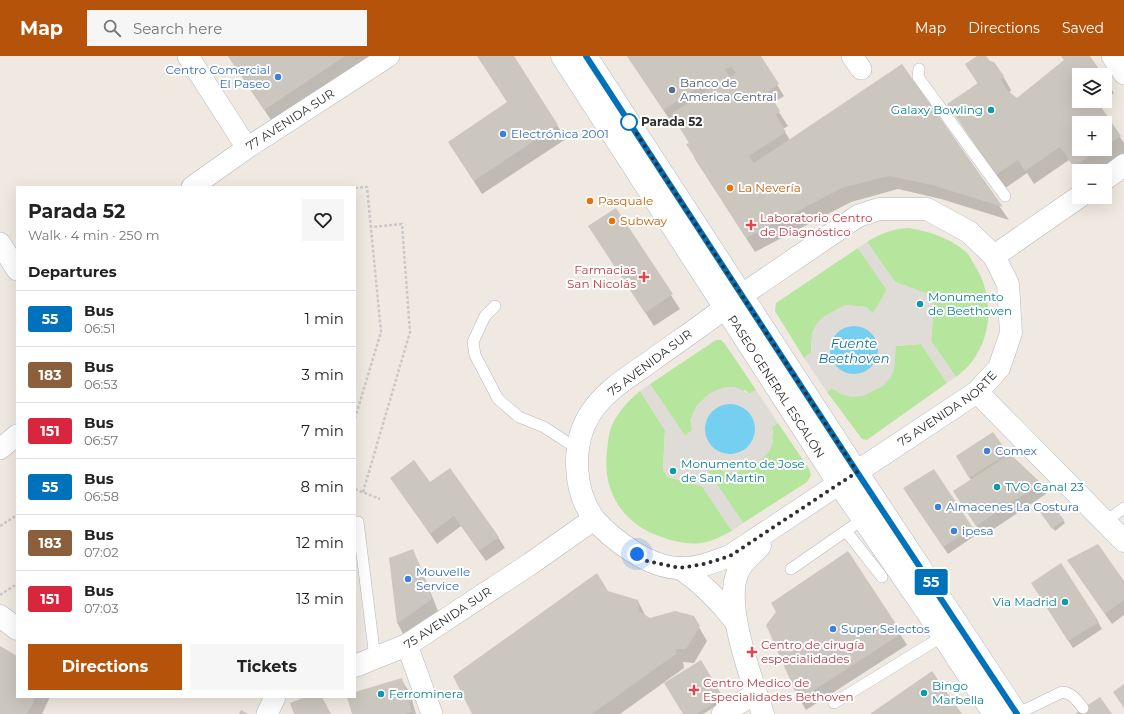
<!DOCTYPE html>
<meta charset="utf-8">
<style>
:root{--surface:#fff;--page:#f6f6f6;--text:#222;--muted:#767676;--line:#e0e0e0;--accent:#b45309}
body{margin:0;font-family:Montserrat,sans-serif;background:var(--page);color:var(--text);height:100vh;display:flex;flex-direction:column;font-size:15px;white-space:nowrap}
*{box-sizing:border-box;margin:0}
p{font-size:13px;color:var(--muted)}
.icon{flex:none;width:22px;height:22px;fill:none;stroke:currentColor;stroke-width:2;stroke-linecap:round;stroke-linejoin:round}
.map{position:relative;flex:1;overflow:hidden}
.panel{position:absolute;left:16px;top:130px;width:340px;height:512px;display:flex;flex-direction:column;background:var(--surface);border-radius:0px;box-shadow:0 4px 16px #0002}
.panel>*{flex:none}
.badge{padding:0 8px;border-radius:3px;font-size:14px;line-height:26px}
.buttons{position:absolute;left:1072px;top:12px;display:grid;gap:8px}
.buttons a{display:grid;place-items:center;width:40px;height:40px;border-radius:0px;background:var(--surface);box-shadow:0 4px 16px #0002;font-size:20px}
.you{position:absolute;width:20px;height:20px;margin:-10px;border:3px solid #fff;border-radius:50%;background:#1a73e8;box-shadow:0 0 0 6px #1a73e833}
.map>.badge{position:absolute;translate:-50% -50%;box-shadow:0 0 0 2px #fff}
h2{padding:0 12px;font-size:15px;line-height:36px}
.round{display:grid;place-items:center;flex:none;width:42px;height:42px;border-radius:0px;background:var(--page)}
.summary{display:flex;align-items:center;justify-content:space-between;height:68px;padding:0 12px}
h1{font-size:19px;font-weight:700;line-height:30px}
.action{display:flex;gap:8px;margin-top:auto;padding:8px 12px}
.action a{flex:1;height:46px;border-radius:0px;background:var(--accent);color:#fff;font-size:16px;font-weight:700;line-height:46px;text-align:center}
.action a+a{background:var(--page);color:var(--text)}
ul{padding:0;list-style:none}
li{display:flex;align-items:center;gap:12px;height:56px;padding:0 12px;border-top:1px solid var(--line)}
li div{flex:1}
li b{display:block;font-size:15px}
li em{font-style:normal}
li .badge{min-width:44px;font-weight:700;text-align:center}
header{display:flex;align-items:center;gap:24px;box-sizing:border-box;height:56px;padding:0 20px;background:var(--accent);color:#fff}
header strong{font-size:19px}
nav{display:flex;gap:22px;margin-inline-start:auto;font-size:14px}
.search{width:280px;height:36px;background:var(--page);display:flex;align-items:center;gap:10px;box-sizing:border-box;padding:0 14px;border-radius:0px;color:var(--muted);font-size:15px}
.map>svg:first-child{display:block}
.green{fill:#b6e59e}
.plaza{fill:#dfdcd8;fill-rule:evenodd}
.water{fill:#75cff0}
.shadow{fill:#0003;fill-rule:evenodd}
.building{fill:#cbc7bf;fill-rule:evenodd}
.lines{fill:none;stroke-linecap:round;stroke-linejoin:round}
.lane-casing{stroke:#b4b7c1;stroke-width:12}
.street-casing{stroke:#b4b7c1;stroke-width:22}
.secondary-casing{stroke:#b4b7c1;stroke-width:23}
.path{stroke:#c9c9c9;stroke-width:2.5;stroke-dasharray:3 2;stroke-linecap:butt}
.lane{stroke:#fff;stroke-width:11}
.street{stroke:#fff;stroke-width:21}
.secondary{stroke:#fff;stroke-width:22}
.line-casing{stroke:#fff;stroke-width:9}
.line{stroke:#0072bc;stroke-width:6}
.walk{stroke:#2e2e2e;stroke-width:4;stroke-dasharray:0 7.2}
.shop-dot{fill:#3f7fe0;stroke:#fff;stroke-width:1.5}
.service-dot{fill:#5c6f8a;stroke:#fff;stroke-width:1.5}
.culture-dot{fill:#0f9aa8;stroke:#fff;stroke-width:1.5}
.stop-dot{fill:#fff;stroke:#0072bc;stroke-width:2}
.food-dot{fill:#e8710a;stroke:#fff;stroke-width:1.5}
.health-dot{fill:#e0444e;stroke:#fff;stroke-width:1.5}
.labels{text-anchor:middle;stroke-width:4;stroke-linejoin:round;paint-order:stroke}
.shop-label{font-size:12px;fill:#366cbe;stroke:#fff;text-anchor:start}
.service-label{font-size:12px;fill:#4e5e75;stroke:#fff;text-anchor:start}
.culture-label{font-size:12px;fill:#0d838f;stroke:#fff;text-anchor:start}
.street-label{font-size:12px;fill:#2e2e2e;stroke:#fff}
.stop-label{font-size:12px;font-weight:bold;fill:#2e2e2e;stroke:#fff;text-anchor:start}
.food-label{font-size:12px;fill:#c56008;stroke:#fff;text-anchor:start}
.health-label{font-size:12px;fill:#be3a42;stroke:#fff;text-anchor:start}
.water-label{font-size:13px;font-style:italic;fill:#0d6fa3;stroke:#fff}
</style>
<header>
<strong>Map</strong>
<div class="search"><svg class="icon" aria-label="search" viewBox="0 0 24 24"><circle cx="10" cy="10" r="6"/><path d="M15 15l6 6"/></svg>Search here</div>
<nav><a>Map</a><a>Directions</a><a>Saved</a></nav>
</header>
<div class="map">
<svg width="1124" height="658" viewBox="0 0 1124 658">
<rect width="100%" height="100%" fill="#efe9e1"/>
<path class="green" d="M909,172C930,176 948,181 965,195C969,198 972,205 975,210C998,246 991,296 956,321L931,285L934,246L928,238L895,226L867,186C881,177 892,173 909,172Z
M858,192L887,234L873,258L866,251L845,249L811,286V297L804,302L775,255L776,247Z
M716,284H721L725,288L756,334L749,338L745,334L685,380L650,328Z
M921,288L947,327L871,381L867,384L862,383L827,336L832,332L843,339L890,322L894,313L895,290Z
M640,335L665,374L663,414L668,421L702,430L732,475C723,479 712,486 701,487C687,489 673,485 659,480C622,467 602,434 607,395C608,385 609,374 614,365C621,353 629,344 640,335Z
M778,367L809,413L811,419L807,426L743,467L708,415L715,410C719,414 725,413 730,414C759,417 762,399 773,377L772,371Z"/>
<path class="plaza" d="M867,186L895,226L928,238L934,246L931,285L956,321L947,327L921,288L896,290L894,313L890,322L883,330L863,340L852,341L843,339L832,332L827,336L804,302L811,296L812,276L818,266L826,259L845,249L866,251L873,257L887,234L858,192ZM849,270L864,273L838,312L830,299L842,273Z
M650,328L685,380L692,375L690,364L697,349L710,337L725,331H736L749,338L756,334L778,367L772,371L773,386L769,396L757,408L734,417L725,416L715,410L708,415L743,467L732,475L702,430L668,421L663,414L665,374L640,335ZM753,364L755,373L754,381L743,395L735,398Z"/>
<path class="water" d="M830 294a24 24 0 1 1 48 0a24 24 0 1 1-48 0Z
M705 373a25 25 0 1 1 50 0a25 25 0 1 1-50 0Z"/>
<path class="shadow" d="M228,0H374L273,67Z
M478,0H512L566,83L482,138L449,87L509,47Z
M627,0H759L784,40L773,47L788,70L783,73L790,84L902,9L1009,164L941,143L898,133L851,146L755,196L695,103L690,87L676,65L672,67Z
M979,0H985L1003,20L1011,34L1009,37L1017,43L1065,4L1062,0H1089L1102,19H1079V45H1103L1098,49L1124,87V97L1096,115H1079V118L1069,104L1034,128L1027,117L1004,133L949,49L978,28L966,9ZM1079,67H1105V93H1079Z
M1105,23L1114,37L1105,44Z
M615,153L680,253L654,270L589,170Z
M993,377L1008,400L1040,428L1046,438L983,480L954,436L971,424L957,400Z
M391,422L429,427L498,481L505,492L486,505L461,470L437,488Z
M908,439L972,472L976,479L948,498Z
M1043,459L1063,464L1065,467L1055,475Z
M412,494L418,505L438,555L403,578L398,568L390,503Z
M848,496L907,589L806,654L800,644Z
M1075,515L1124,527V559L1112,568Z
M1036,534L1098,566L1102,573L1073,592Z
M607,536L638,545L646,561L650,563L693,561L707,585L694,607L683,606L684,612L620,658H473Z
M0,591L17,602V641H50L42,658H0Z
M700,605L724,645L703,658H684Z
M401,623L410,637L416,658H353L348,641H355V637Z"/>
<path class="building" d="M228,0H345L264,54Z
M477,0H514L558,69L474,125L448,86L507,46Z
M627,0H761L779,28L768,36L780,55L776,59L786,76L749,100L754,107L902,8L1003,151L932,129L889,120L842,132L746,182L686,88L689,87L671,58L710,33L706,26L664,54ZM731,10L736,17L730,21L725,14Z
M977,0H986L990,5L994,6L1004,20L1001,24L1007,34L1017,42L1064,4L1061,0H1090L1103,19H1079V45H1097L1121,80L1105,91V67H1079V93H1101L1074,110L1060,91L1025,115L1018,104L996,119L947,48L978,27L965,8Z
M1105,21L1111,30L1105,34Z
M616,152L673,238L645,257L588,170Z
M993,376L1008,397L969,422L956,400Z
M1010,398L1041,427L976,470L953,435Z
M414,404L430,426L450,412L499,481L479,495L454,460L430,478L390,422Z
M934,413L973,472L943,491L903,432Z
M1051,447L1064,464L1052,473L1040,456Z
M1098,488L1124,525V544L1105,558L1067,504Z
M413,493L432,543L397,568L389,502Z
M848,495L902,577L799,644L766,569L776,556L771,547Z
M1061,507L1099,566L1068,585L1031,527Z
M597,517L608,535L638,544L639,555L650,562L675,555L694,560L700,570L686,593H676V598L592,658H472L453,620Z
M0,590L17,600V641H36L27,658H0Z
M701,604L723,641L697,658H683L664,627Z
M932,615L962,658H870Z
M402,622L412,656L405,658H352L347,641H355V636Z
M1124,628V652L1113,636Z
M306,641H322L331,658H294L290,647Z
M1100,641L1112,658H1075L1083,652Z
M241,654L248,658H239Z"/>
<g class="lines">
<g class="lane-casing">
<path id="lane" d="M919,13L918,21L1005,140
M495,250L485,260L473,286L475,299L498,343L519,361L544,371L576,392
M358,466L375,602
M1105,466L1124,452
M846,475L882,521
M791,513L863,463
M834,647L943,580
M1017,658L1062,636C1073,637 1077,645 1083,652"/>
</g>
<g class="street-casing">
<g id="street">
<path d="M188,0L247,92"/>
<path d="M852,0L861,13"/>
<path d="M1112,0L1124,18"/>
<path id="s1" d="M192,131L247,92L389,0"/>
<path d="M0,187L17,214"/>
<path d="M0,393L17,379"/>
<path d="M407,589L432,658"/>
<path d="M267,658L275,641"/>
<path d="M722,658L756,637"/>
</g>
</g>
<g class="secondary-casing">
<g id="secondary">
<path id="s2" d="M562,0L839,428L927,556L994,658"/>
<path d="M586,0L857,416L1017,658"/>
<path d="M1105,123L1124,109"/>
<path d="M994,200L1079,141"/>
<path id="s3" d="M725,252C701,270 676,287 651,305C630,320 604,335 590,358C571,388 573,436 595,464C606,477 618,486 632,495C646,504 662,512 680,512C696,513 714,506 730,500L977,336L999,312L1011,277L1008,228L994,200L969,176L927,153H879L858,160L742,239"/>
<path d="M977,336L1124,485"/>
<path d="M760,490C752,499 742,505 738,516C723,548 752,624 763,658"/>
<path d="M680,512C702,527 719,544 736,566"/>
<path d="M0,560L17,573"/>
<path id="s4" d="M355,610L407,589L530,508L594,463"/>
</g>
</g>
<path class="path" d="M355,132L367,131L381,276L355,362
M355,433L380,443
M363,436L410,276L402,168L371,171
M0,470L17,459
M0,539L17,528"/>
<use href="#lane" class="lane"/>
<use href="#street" class="street"/>
<use href="#secondary" class="secondary"/>
</g>
<g class="lines">
<g class="line-casing">
<path id="line" d="M586,0L857,416L1017,658"/>
</g>
<use href="#line" class="line"/>
<path class="walk" d="M629,66L857,416L730,500L704,508L680,512L647,505L637,498"/>
</g>
<g class="shop-dot">
<circle cx="278" cy="21" r="4"/>
<circle cx="503" cy="78" r="4"/>
<circle cx="987" cy="395" r="4"/>
<circle cx="938" cy="451" r="4"/>
<circle cx="954" cy="475" r="4"/>
<circle cx="408" cy="523" r="4"/>
<circle cx="833" cy="573" r="4"/>
</g>
<circle class="service-dot" cx="672" cy="34" r="4"/>
<g class="culture-dot">
<circle cx="991" cy="54" r="4"/>
<circle cx="920" cy="248" r="4"/>
<circle cx="673" cy="415" r="4"/>
<circle cx="997" cy="431" r="4"/>
<circle cx="1065" cy="546" r="4"/>
<circle cx="924" cy="637" r="4"/>
<circle cx="381" cy="638" r="4"/>
</g>
<circle class="stop-dot" cx="629" cy="66" r="8"/>
<g class="food-dot">
<circle cx="730" cy="132" r="4"/>
<circle cx="590" cy="145" r="4"/>
<circle cx="612" cy="165" r="4"/>
</g>
<g class="health-dot">
<path d="M749 163h4v4h4v4h-4v4h-4v-4h-4v-4h4z"/>
<path d="M642 215h4v4h4v4h-4v4h-4v-4h-4v-4h4z"/>
<path d="M750 590h4v4h4v4h-4v4h-4v-4h-4v-4h4z"/>
<path d="M692 628h4v4h4v4h-4v4h-4v-4h-4v-4h4z"/>
</g>
<g class="labels">
<g class="shop-label">
<text x="270" y="18" text-anchor="end">Centro Comercial<tspan x="270" dy="14">El Paseo</tspan></text>
<text x="511" y="82">Electrónica 2001</text>
<text x="995" y="399">Comex</text>
<text x="946" y="455">Almacenes La Costura</text>
<text x="962" y="479">ipesa</text>
<text x="416" y="520">Mouvelle<tspan x="416" dy="14">Service</tspan></text>
<text x="841" y="577">Super Selectos</text>
</g>
<g class="service-label">
<text x="680" y="31">Banco de<tspan x="680" dy="14">America Central</tspan></text>
</g>
<g class="culture-label">
<text x="983" y="58" text-anchor="end">Galaxy Bowling</text>
<text x="928" y="245">Monumento<tspan x="928" dy="14">de Beethoven</tspan></text>
<text x="681" y="412">Monumento de Jose<tspan x="681" dy="14">de San Martin</tspan></text>
<text x="1005" y="435">TVO Canal 23</text>
<text x="1057" y="550" text-anchor="end">Via Madrid</text>
<text x="932" y="634">Bingo<tspan x="932" dy="14">Marbella</tspan></text>
<text x="389" y="642">Ferrominera</text>
</g>
<g class="street-label">
<text dy="4" stroke="none"><textPath href="#s1" startOffset="119">77 AVENIDA SUR</textPath></text>
<text transform="translate(650 307) rotate(-37)" y="4">75 AVENIDA SUR</text>
<text dy="4" stroke="none"><textPath href="#s2" startOffset="394">PASEO GENERAL ESCALÓN</textPath></text>
<text dy="4" stroke="none"><textPath href="#s3" startOffset="699">75 AVENIDA NORTE</textPath></text>
<text dy="4" stroke="none"><textPath href="#s4" startOffset="105">75 AVENIDA SUR</textPath></text>
</g>
<g class="stop-label">
<text x="641" y="70">Parada 52</text>
</g>
<g class="food-label">
<text x="738" y="136">La Nevería</text>
<text x="598" y="149">Pasquale</text>
<text x="620" y="169">Subway</text>
</g>
<g class="health-label">
<text x="760" y="166">Laboratorio Centro<tspan x="760" dy="14">de Diagnóstico</tspan></text>
<text x="636" y="218" text-anchor="end">Farmacias<tspan x="636" dy="14">San Nicolás</tspan></text>
<text x="761" y="593">Centro de cirugía<tspan x="761" dy="14">especialidades</tspan></text>
<text x="703" y="631">Centro Medico de<tspan x="703" dy="14">Especialidades Bethoven</tspan></text>
</g>
<g class="water-label">
<text x="854" y="292">Fuente<tspan x="854" dy="15">Beethoven</tspan></text>
</g>
</g>
</svg>
<div class="buttons">
<a><svg class="icon" aria-label="layers" viewBox="0 0 24 24"><path d="M12 4l9 5-9 5-9-5zM3 14l9 5 9-5"/></svg></a>
<a>+</a>
<a>−</a>
</div>
<div class="you" style="left:637px;top:498px"></div>
<b class="badge" style="left:931px;top:526px;background:#0072bc;color:#fff">55</b>
<section class="panel">
<div class="summary"><div><h1>Parada 52</h1><p>Walk · 4 min · 250 m</p></div><a class="round"><svg class="icon" aria-label="heart" viewBox="0 0 24 24"><path d="M12 20l-8-8c-3-5 5-10 8-4 3-6 11-1 8 4z"/></svg></a></div>
<h2>Departures</h2>
<ul>
<li><span class="badge" style="background:#0072bc;color:#fff">55</span><div><b>Bus</b><p>06:51</p></div><em>1 min</em></li>
<li><span class="badge" style="background:#8b5e3c;color:#fff">183</span><div><b>Bus</b><p>06:53</p></div><em>3 min</em></li>
<li><span class="badge" style="background:#d7263d;color:#fff">151</span><div><b>Bus</b><p>06:57</p></div><em>7 min</em></li>
<li><span class="badge" style="background:#0072bc;color:#fff">55</span><div><b>Bus</b><p>06:58</p></div><em>8 min</em></li>
<li><span class="badge" style="background:#8b5e3c;color:#fff">183</span><div><b>Bus</b><p>07:02</p></div><em>12 min</em></li>
<li><span class="badge" style="background:#d7263d;color:#fff">151</span><div><b>Bus</b><p>07:03</p></div><em>13 min</em></li>
</ul>
<div class="action"><a>Directions</a><a>Tickets</a></div>
</section>
</div>
